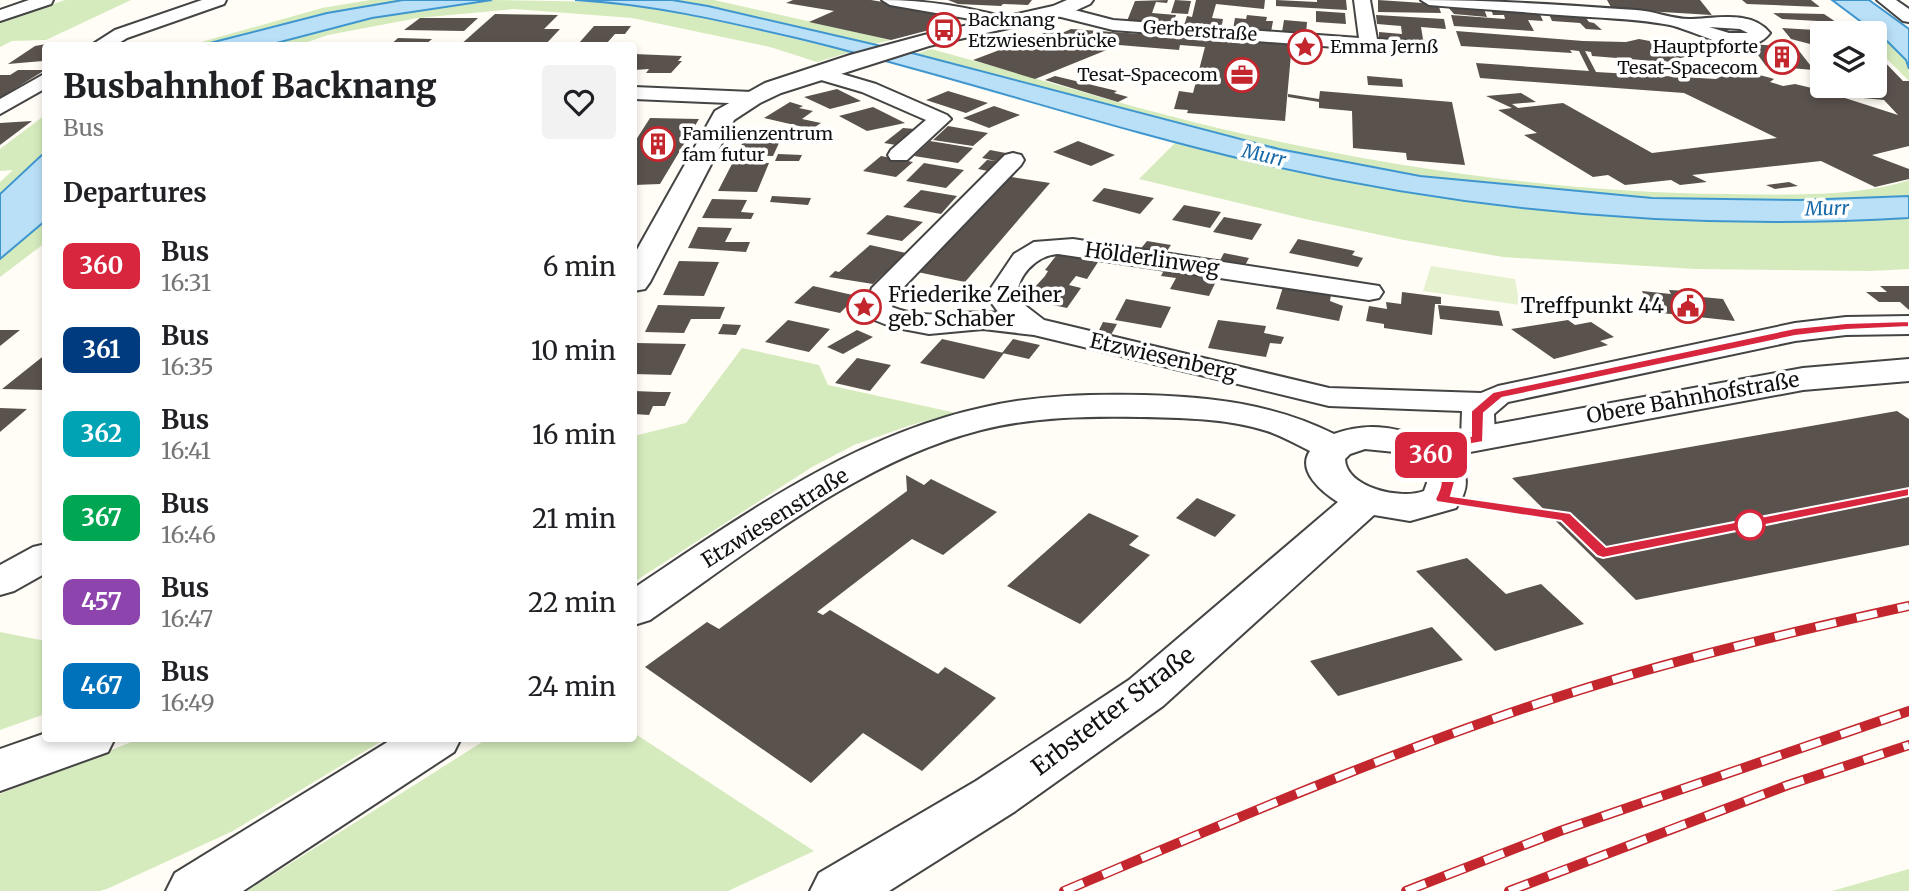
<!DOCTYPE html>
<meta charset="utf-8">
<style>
:root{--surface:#fff;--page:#f2f2f2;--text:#202124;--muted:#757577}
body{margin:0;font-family:Merriweather,serif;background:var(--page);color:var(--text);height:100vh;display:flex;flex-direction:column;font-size:26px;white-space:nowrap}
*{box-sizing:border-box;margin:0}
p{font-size:23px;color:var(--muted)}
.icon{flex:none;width:38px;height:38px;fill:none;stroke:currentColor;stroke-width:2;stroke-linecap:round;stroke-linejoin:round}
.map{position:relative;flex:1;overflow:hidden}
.details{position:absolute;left:42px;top:42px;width:595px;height:700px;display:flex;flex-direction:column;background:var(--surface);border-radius:7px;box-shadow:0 4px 10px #0003}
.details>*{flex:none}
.badge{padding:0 14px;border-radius:10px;font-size:24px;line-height:46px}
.fabs{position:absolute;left:1810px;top:21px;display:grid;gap:14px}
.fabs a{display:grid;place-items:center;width:77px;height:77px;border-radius:7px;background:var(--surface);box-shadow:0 4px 10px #0003;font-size:35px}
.map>.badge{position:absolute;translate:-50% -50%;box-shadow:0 0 0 4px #fff}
h2{padding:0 21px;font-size:26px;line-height:63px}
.round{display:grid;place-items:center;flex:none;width:74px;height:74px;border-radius:7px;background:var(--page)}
.head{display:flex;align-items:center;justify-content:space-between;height:119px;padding:0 21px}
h1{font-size:33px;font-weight:800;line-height:52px}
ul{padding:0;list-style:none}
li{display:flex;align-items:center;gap:21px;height:84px;padding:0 21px}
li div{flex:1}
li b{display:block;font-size:26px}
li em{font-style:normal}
li .badge{min-width:77px;font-weight:700;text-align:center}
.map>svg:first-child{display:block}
.green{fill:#d5ebbd}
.pitch{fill:#e6f2cf}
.water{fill:#b9e0f7;stroke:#3f96cf;stroke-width:2}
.building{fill:#5a524d}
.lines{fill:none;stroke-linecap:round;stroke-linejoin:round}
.minor-casing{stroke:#444;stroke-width:4}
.tertiary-casing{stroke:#444;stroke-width:4}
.minor{fill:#fff;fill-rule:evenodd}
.tertiary{fill:#fff;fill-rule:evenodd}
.rail-casing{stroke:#c4262e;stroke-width:10}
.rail{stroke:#fff;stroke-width:7;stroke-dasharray:21;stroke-linecap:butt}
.line{fill:#d7263d;stroke:#fff;stroke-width:2}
.stop-dot{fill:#fff;stroke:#d7263d;stroke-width:3.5}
.labels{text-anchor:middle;stroke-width:7;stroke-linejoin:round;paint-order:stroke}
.far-poi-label{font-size:18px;fill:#111;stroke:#fff;text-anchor:start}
.far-street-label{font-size:18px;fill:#111;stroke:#fff}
.far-water-label{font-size:19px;font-style:italic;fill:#1768a6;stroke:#fff}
.street-label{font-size:21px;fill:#111;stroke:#fff}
.poi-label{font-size:21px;fill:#111;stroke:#fff;text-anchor:start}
.near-street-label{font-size:24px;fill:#111;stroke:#fff}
</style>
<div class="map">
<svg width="1909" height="891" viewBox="0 0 1909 891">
<rect width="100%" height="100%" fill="#fffdf5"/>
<path class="green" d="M65,0H131L46,40L12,41L0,47V22Z
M370,0H403L327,13L202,45L187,46L322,8Z
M492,0L611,2L684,13L851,52L817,62L770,47L632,18L514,9L418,18L328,35L299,45L269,46L372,18Z
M672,0H714L891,40L875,44Z
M1855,28C1870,29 1899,45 1906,60C1909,66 1909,74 1909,81L1874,46V33H1861Z
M931,49C1028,75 1124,106 1222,129C1387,167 1560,193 1730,194C1783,195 1859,197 1909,180V196L1800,200L1652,198L1420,176L1279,149L916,54Z
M45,115V152L0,194V182L13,170L0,171V149Z
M1176,142C1416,204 1662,232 1909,218V269L1870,271L1695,269L1503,257L1404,240L1305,219L1139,179Z
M45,221V243L0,277V259Z
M742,348L819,365L828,385L956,413L911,425L854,445L812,467L634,582V436L686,423Z
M0,632L46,641L45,714L0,730Z
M634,733L814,851L728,891H247L487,739L634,738Z
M139,739H385L233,831L109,888L100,891H0V794Z
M1909,869V891H1832Z"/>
<path class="pitch" d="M1431,266L1515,279L1520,305L1423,291Z"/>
<path class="water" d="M403,0H492L372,18L269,45H202L327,13Z
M575,0H672L708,6L916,54L1279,149L1420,176L1652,198L1800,200L1909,196V218C1691,231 1471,212 1258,163C1103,127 951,75 796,38C723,21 650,4 575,0Z
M1832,0H1869L1909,29V69L1906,60L1888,42Z
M45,152V221L0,259V194Z"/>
<path class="building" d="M793,0H871L961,15L937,28L891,40L809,22L834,11L786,3Z
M948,0H1032L1028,5L1003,4L1001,6L958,4Z
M1168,0L1167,3L1156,2L1152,13L1176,15L1173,24L1127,21L1135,1Z
M1175,0L1191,1L1188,14L1171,13Z
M1196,0H1265L1264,9L1216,4L1212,18L1223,19L1221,29L1184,26L1187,16L1192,17Z
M1276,0L1317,2V0H1346L1347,10L1276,6Z
M1378,0L1438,4L1441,13L1378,12Z
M1607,0H1700L1712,15L1612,9Z
M1742,0H1811L1820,7L1747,4Z
M1447,6L1484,9L1487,17L1454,14Z
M1491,9L1539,12L1543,21L1528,20L1534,31L1454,26L1451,15L1505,19L1504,15H1493Z
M1316,11L1345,13L1346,24L1316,22Z
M1548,12L1583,14L1589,22L1594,23L1602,30L1586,29L1580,23L1552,21Z
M1773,13L1824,14L1836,22L1782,19Z
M495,14L558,15L544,29H560L544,46H459Z
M1247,15L1267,17L1266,21H1273L1271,32L1233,29L1235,18L1246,19Z
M1376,15L1444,19L1446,29L1421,27L1424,45L1379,41V32L1402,34L1401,26L1377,24Z
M420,18H478L464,31L404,30Z
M1284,20L1307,22L1306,34L1282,32Z
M594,26H631L625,34H615L607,43H579Z
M1782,28L1832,31V33H1822V57L1810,44L1791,39Z
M1071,29L1292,45L1320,49V57L1291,54L1285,121L1187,113L1188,110L1174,109L1179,91L1193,93L1205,47L1180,45L1179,50L1119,45L1035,79L973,60L1052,30L1062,33Z
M1456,31L1583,41L1626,42L1639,39L1671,45L1674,49L1692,55L1666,62L1592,56L1591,52L1585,51L1596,72L1716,79L1736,69L1771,78L1774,79L1770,82L1783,86L1795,84L1820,90L1898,115L1884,100L1863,98L1858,92L1850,91L1846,86H1874V51L1903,81H1909V146L1872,155L1909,169V179L1875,187L1821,161L1692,175L1707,182L1680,185L1671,180L1625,185L1608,175L1593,177L1524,135L1537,133L1498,110L1512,108L1486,96L1521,93L1536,102L1512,104L1518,108L1563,103L1652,153L1777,138L1684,93L1480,78L1476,63L1589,71L1579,51L1570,50L1572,53L1461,46Z
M398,38L432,39L424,46H389Z
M46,44V59L43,61L8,64L35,46Z
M1750,44L1796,47L1814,70L1766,66Z
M634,54L682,56L678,61H682L671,73H646L649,69L634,70Z
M18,70H45L0,98V75H10Z
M1055,76L1117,91L1114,93L1128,97L1118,102L1045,80Z
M1367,76L1402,79L1403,87L1368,85Z
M837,89L861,101L830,109L804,97Z
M948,91L988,103L966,113L926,100Z
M1320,91L1452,102L1465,165L1407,160L1406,153L1353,148L1352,111L1319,108V102L1288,97V94L1319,99Z
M790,102L803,106L799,108L813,111L802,119L821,123L812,129L764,118Z
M994,106L1020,115L989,128L963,118Z
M873,107L905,123L867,131L839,116Z
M650,118L699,119L660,184L634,185V143Z
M32,121L0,145V123Z
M948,126L988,133L973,146L933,140Z
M903,128L915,129L896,145L884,143Z
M750,129L785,130L773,156L736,155Z
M930,141L973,148L958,163L914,156Z
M1078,141L1115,155L1091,166L1053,152Z
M990,150L1011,154L993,172L978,169L987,160L996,161L982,158Z
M778,154L802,155L799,161H775Z
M881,156L913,162L896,177L863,171Z
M733,162L769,163L757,192L718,191Z
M924,163L964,170L946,188L906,181Z
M999,175L1050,183L965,282L908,270Z
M1789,182L1798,186L1775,189L1766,185Z
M1104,188L1154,198L1140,214L1092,201Z
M921,190L957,196L941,214L903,207Z
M772,196L811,198L808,205L770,202Z
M712,199L747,200L741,212L754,213L751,219L702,218Z
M1184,205L1221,212L1210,228L1172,220Z
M887,215L923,222L902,241L866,234Z
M1224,217L1262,224L1252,240L1213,232Z
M698,227L732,228L725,242H750L746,252L688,248Z
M1298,239L1355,251L1352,255L1363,258L1358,267L1289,253Z
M1147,241L1171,245L1163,257L1138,252Z
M870,245L906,253L873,284L829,277L835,271L839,272Z
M1059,252L1100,259L1087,279L1076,276L1072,281L1069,285L1081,288L1067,308L1024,299L1045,276L1048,271L1045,270Z
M1224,253L1249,258L1243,269L1218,264Z
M679,261L719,262L704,296L663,295Z
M1166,266L1219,275L1209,296L1170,289L1176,278L1161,276Z
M813,286L857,296L840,313L794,303Z
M1880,286H1909V310L1900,302H1879L1866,292H1887Z
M1283,287L1331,295L1330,301L1343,306L1339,321L1276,309Z
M1669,290L1688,291L1691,296L1723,299L1735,321L1652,312L1642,291L1671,294Z
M1402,292L1441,297V304H1431H1435L1432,335L1384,328V324L1366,321L1369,306L1387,309L1386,302L1401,304Z
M1126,299L1171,307L1161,328L1115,320Z
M658,305L725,307L720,319H691L684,333L645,332Z
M1438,305L1499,311L1503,326L1440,319Z
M788,320L830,329L809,352L765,342Z
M1218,320L1266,326L1264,333L1284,337L1281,344L1270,343L1266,357L1208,348Z
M1568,320L1575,325L1591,322L1614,337L1600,341L1608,345L1554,359L1511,329Z
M1103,322L1117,324L1111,335L1098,332Z
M723,324L741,325L736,335L718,334Z
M0,330H20L0,346Z
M857,330L873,337L843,354L827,347Z
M942,339L1004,353L984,379L920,363Z
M1013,339L1040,345L1029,359L1002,353Z
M637,343L686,344L671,375L634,374V351Z
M46,354V390L2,389Z
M857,358L891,365L870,391L835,383Z
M634,391L659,392H671L665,406H653L649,415L634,414Z
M0,408L27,409L0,432Z
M1897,411L1909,419V545L1636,600L1512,478Z
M906,475L924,485L931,479L997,512L943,555L912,539L817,612L823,615L830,610L938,674L945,667L996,698L922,771L863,733L811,783L645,667L707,622L719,629L907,491Z
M1197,498L1236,515L1215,537L1176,518Z
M1089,513L1139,536L1129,545L1150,555L1080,624L1007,586Z
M1467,558L1506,594L1541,584L1584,624L1495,651L1416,571Z
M1432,627L1463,660L1338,696L1310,661Z"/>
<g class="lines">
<g class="minor-casing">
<path id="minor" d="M29,0H53L51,4L0,21V10Z
M202,0H226L224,4L127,38L114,46H90L115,30Z
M882,0C927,0 969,7 1012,19L1015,23L1006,28L976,20L890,5Z
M1354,0H1370L1377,39L1426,42L1435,48L1426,54L1113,30L1053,15L1050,11L1059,6L1113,20L1359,38Z
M1421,0C1493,0 1564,5 1636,10C1654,11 1672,19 1689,19C1713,19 1751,9 1770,33C1747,63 1697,31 1670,25C1638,19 1606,18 1574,16C1526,12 1477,9 1429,5ZM1709,27L1740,29L1748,33H1729Z
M1877,0H1896L1909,9V22L1903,21Z
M818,67L876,84L947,115L951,119L907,160H891L888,155L891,150L926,120L862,92L811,77L808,73L811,69Z
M46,73V88L0,114V99Z
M634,87L752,92L759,94L762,98L759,102L752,104L634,99Z
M1013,153L1021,155L1024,160L1021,165L895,296L892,307C930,322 961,309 999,313L990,301L991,288L1014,254L1034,242L1073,239L1379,286L1383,292L1379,298L1369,300L1058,254C1036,255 1014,278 1018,300L1044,320L1329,388L1481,393L1498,386L1795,323L1846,317L1909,316V334L1846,335L1795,341L1508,402L1494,414L1495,439L1490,446L1478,449L1466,446L1461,439L1462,411L1329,406L1034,335L983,329L929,334L892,327L867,317L863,311L872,288L1005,155Z
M46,544V573L14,591L0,595V565L33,547Z"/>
</g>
<g class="tertiary-casing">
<path id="tertiary" d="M1067,0H1093L1090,4L1066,15L929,46L781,93L760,103L734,120L650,282L645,289L634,291V255L715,111L765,83L850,55L924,35L1053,6Z
M1909,359V381L1803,390L1454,455C1469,473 1470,488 1456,508L1410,521L1374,515L1163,706L1014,812L889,891H810L819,873L976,781L1129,680L1338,502C1323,493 1296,471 1310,451C1296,444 1282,436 1267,431C1227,418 1181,418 1140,417C1087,416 1032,417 981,430C857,462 753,549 650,620L634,625V588C744,515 854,435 985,407C1037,395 1091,394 1144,395C1211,397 1274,404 1334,434C1368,422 1391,427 1424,437L1803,368ZM1365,449L1395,452L1423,467L1427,483L1424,491C1401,500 1346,488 1345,459L1350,454Z
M46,733V738H115L108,752L0,791V749Z
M394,738H461L454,752L243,891H166L175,873Z"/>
</g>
<use href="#minor" class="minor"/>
<use href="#tertiary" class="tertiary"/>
<g class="rail-casing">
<path id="rail" d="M1064,891C1228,822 1391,751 1561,696C1675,659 1792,632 1909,606
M1406,891L1560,831L1909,711
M1509,891L1788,785L1909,745"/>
</g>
<use href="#rail" class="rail"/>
</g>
<path class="line" d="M1909,321V327L1846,330L1795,336L1502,398L1484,413L1483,442L1434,451L1451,468L1456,478L1451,496L1570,513L1606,547L1909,488V496L1603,558L1597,556L1561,521L1437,502L1435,499C1451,470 1432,467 1414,449L1421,445L1471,436V411L1493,392L1795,328L1846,323Z"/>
<defs>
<g id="bus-ring" transform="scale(1.75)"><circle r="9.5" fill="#fff" stroke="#c4262e" stroke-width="1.5"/><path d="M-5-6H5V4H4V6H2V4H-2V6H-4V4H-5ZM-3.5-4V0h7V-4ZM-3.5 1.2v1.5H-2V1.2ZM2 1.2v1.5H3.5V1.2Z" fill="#c4262e"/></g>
<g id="sight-ring" transform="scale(1.75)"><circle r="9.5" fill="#fff" stroke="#c4262e" stroke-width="1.5"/><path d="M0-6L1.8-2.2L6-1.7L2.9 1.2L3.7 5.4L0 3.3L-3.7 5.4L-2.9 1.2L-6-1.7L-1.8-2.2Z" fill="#c4262e"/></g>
<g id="building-ring" transform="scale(1.75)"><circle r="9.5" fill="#fff" stroke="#c4262e" stroke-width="1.5"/><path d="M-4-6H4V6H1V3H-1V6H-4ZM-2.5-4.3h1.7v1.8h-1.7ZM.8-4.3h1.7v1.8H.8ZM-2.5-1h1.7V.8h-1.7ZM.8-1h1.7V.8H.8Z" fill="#c4262e"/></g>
<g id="office-ring" transform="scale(1.75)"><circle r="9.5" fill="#fff" stroke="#c4262e" stroke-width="1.5"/><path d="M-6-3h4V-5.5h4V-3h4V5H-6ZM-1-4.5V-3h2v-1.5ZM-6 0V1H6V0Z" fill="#c4262e"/></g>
<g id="civic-ring" transform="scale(1.75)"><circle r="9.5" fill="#fff" stroke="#c4262e" stroke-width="1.5"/><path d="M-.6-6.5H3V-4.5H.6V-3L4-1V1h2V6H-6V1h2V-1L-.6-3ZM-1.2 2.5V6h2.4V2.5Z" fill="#c4262e"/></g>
</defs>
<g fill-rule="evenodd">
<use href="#bus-ring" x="944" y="30"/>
<use href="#sight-ring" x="1305" y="47"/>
<use href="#building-ring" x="1782" y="57"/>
<use href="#office-ring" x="1242" y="75"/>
<use href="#building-ring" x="658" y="144"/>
<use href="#civic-ring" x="1688" y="306"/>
<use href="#sight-ring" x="864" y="307"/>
</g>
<circle class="stop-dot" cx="1750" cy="525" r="14"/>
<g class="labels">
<g class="far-poi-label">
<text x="968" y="26">Backnang<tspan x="968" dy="21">Etzwiesenbrücke</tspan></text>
<text x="1330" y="53">Emma Jernß</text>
<text x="1758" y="53" text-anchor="end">Hauptpforte<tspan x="1758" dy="21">Tesat-Spacecom</tspan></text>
<text x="1218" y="81" text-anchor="end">Tesat-Spacecom</text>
<text x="682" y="140">Familienzentrum<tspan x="682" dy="21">fam futur</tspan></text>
</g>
<g class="far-street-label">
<text transform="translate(1200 31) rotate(4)" y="6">Gerberstraße</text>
</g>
<g class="far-water-label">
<text transform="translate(1264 155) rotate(13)" y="7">Murr</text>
<text transform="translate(1827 208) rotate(-1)" y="7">Murr</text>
</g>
<g class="street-label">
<text transform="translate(1152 259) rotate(8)" y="7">Hölderlinweg</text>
<text transform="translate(1163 357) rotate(13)" y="7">Etzwiesenberg</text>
<text transform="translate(1693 398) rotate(-10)" y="7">Obere Bahnhofstraße</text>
<text transform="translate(775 518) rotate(-32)" y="7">Etzwiesenstraße</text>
</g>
<g class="poi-label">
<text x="888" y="302">Friederike Zeiher<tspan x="888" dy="24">geb. Schaber</tspan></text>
<text x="1664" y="313" text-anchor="end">Treffpunkt 44</text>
</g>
<g class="near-street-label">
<text transform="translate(1113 711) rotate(-37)" y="8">Erbstetter Straße</text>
</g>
</g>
</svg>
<div class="fabs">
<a><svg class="icon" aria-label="layers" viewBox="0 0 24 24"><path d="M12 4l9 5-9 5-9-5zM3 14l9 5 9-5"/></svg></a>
</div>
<b class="badge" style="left:1431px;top:455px;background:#d7263d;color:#fff">360</b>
<section class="details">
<div class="head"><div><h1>Busbahnhof Backnang</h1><p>Bus</p></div><a class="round"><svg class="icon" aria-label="heart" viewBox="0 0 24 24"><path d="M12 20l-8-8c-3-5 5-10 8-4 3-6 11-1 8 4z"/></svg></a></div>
<h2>Departures</h2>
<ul>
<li><span class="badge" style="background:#d7263d;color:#fff">360</span><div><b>Bus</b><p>16:31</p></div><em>6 min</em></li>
<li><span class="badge" style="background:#003b80;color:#fff">361</span><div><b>Bus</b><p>16:35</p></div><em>10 min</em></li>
<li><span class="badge" style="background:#00a3b4;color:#fff">362</span><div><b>Bus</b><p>16:41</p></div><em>16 min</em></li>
<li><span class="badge" style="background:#00a651;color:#fff">367</span><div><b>Bus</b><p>16:46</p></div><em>21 min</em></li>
<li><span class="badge" style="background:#8e44ad;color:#fff">457</span><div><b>Bus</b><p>16:47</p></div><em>22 min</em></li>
<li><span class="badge" style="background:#0072bc;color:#fff">467</span><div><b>Bus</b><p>16:49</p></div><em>24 min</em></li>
</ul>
</section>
</div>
